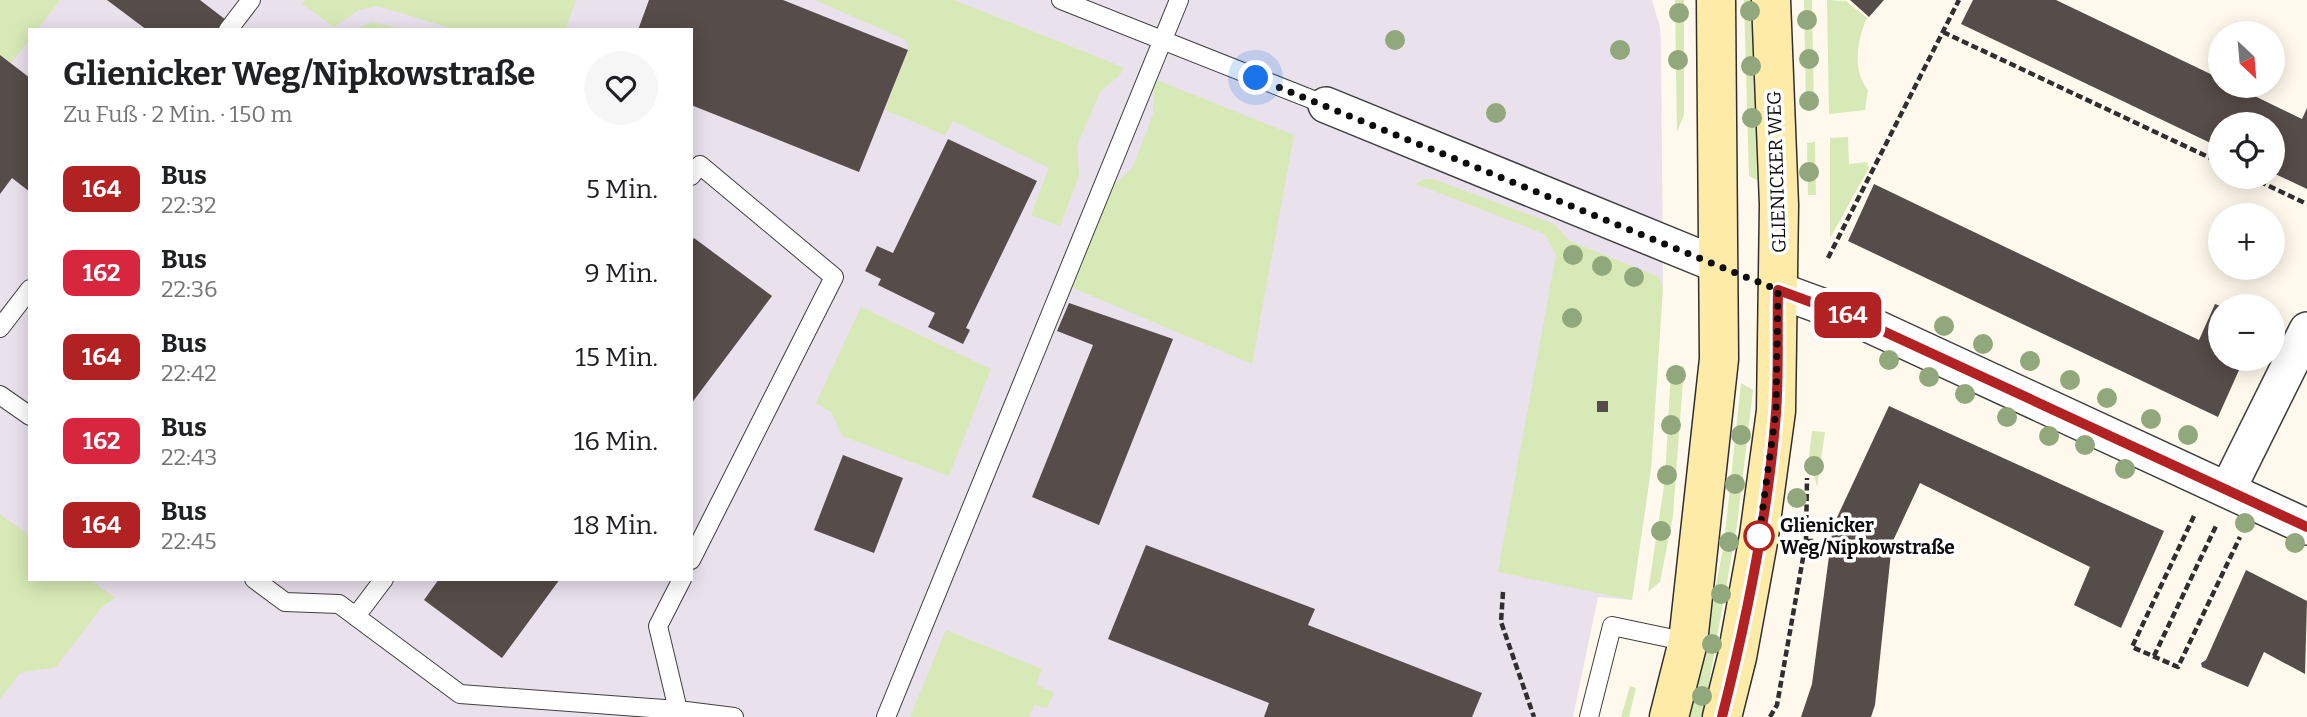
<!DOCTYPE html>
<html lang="de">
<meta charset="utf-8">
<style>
:root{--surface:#fff;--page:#f6f6f6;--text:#202124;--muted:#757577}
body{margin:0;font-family:Bitter,serif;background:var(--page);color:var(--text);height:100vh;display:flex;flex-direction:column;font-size:26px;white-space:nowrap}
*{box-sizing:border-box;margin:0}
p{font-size:23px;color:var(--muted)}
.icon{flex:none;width:38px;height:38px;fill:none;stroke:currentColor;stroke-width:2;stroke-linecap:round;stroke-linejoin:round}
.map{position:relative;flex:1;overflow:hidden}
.side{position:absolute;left:28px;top:28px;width:665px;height:553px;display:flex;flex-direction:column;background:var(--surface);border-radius:0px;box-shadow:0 4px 18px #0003}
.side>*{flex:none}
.badge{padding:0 14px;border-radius:10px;font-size:24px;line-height:46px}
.needle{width:46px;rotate:154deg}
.fabs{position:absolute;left:2208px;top:21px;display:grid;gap:14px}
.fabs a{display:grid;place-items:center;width:77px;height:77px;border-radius:50%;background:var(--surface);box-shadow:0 4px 18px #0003;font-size:35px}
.you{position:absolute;width:35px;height:35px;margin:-18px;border:5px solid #fff;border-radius:50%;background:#1a73e8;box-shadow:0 0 0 10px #1a73e833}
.map>.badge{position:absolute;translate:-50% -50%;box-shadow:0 0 0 4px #fff}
.round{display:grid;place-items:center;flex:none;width:74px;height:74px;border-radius:37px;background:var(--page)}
.overview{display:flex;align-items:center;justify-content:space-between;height:119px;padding:0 35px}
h1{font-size:33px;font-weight:700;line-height:52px}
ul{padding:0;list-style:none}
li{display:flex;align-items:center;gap:21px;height:84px;padding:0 35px}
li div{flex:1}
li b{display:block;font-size:26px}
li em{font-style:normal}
li .badge{min-width:77px;font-weight:700;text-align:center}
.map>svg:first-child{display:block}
.industrial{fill:#e9e1ec;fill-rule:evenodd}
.green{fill:#d7e9b6}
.building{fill:#564c49}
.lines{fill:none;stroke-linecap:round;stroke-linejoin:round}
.lane-casing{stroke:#404040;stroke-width:20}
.street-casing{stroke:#404040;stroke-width:38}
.secondary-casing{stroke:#2f2f2f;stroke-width:41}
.path{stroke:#2f2f2f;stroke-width:4.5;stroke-dasharray:7 3.5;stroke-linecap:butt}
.lane{stroke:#fff;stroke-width:18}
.street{stroke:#fff;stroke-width:35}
.secondary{stroke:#ffeba8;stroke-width:38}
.tree{fill:#90a87b}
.line-casing{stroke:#fff;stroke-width:16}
.line{stroke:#b22222;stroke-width:10}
.walk{stroke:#0d0d0d;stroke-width:7;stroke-dasharray:0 12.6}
.stop-dot{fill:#fff;stroke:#b22222;stroke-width:3.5}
.labels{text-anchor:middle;stroke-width:7;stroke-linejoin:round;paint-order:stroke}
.street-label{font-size:19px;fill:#0d0d0d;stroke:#fff}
.stop-label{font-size:19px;font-weight:bold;fill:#0d0d0d;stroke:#fff;text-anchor:start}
</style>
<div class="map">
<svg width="2307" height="717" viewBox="0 0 2307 717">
<rect width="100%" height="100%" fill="#fff9ed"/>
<path class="industrial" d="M0,0H1652L1660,28L1661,42L1663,281L1651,469L1632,600L1598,597L1573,717H0ZM30,30H691V579H30Z"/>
<path class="green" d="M0,0H60L37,30H30V39L11,63L0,55Z
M305,0H576L565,30H457L377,6L359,10L334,27L302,4Z
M815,0H954L1123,67L1120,75L1100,92L1077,146L1079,176L1060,226L1031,215L1049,168L953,121L945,135L885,110L908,50L906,40Z
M1675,0H1684V115L1677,132Z
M1744,0H1754L1757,180L1749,176Z
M1804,0H1812L1814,109H1806Z
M1827,0L1846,1L1867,18C1857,40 1852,71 1868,90L1865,110L1829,114Z
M371,22L408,30H354Z
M1154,79L1294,135L1252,364L1071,287L1110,188L1133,167L1153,114Z
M1848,137L1849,164L1867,162L1869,168L1830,238V138Z
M1815,142L1816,195H1808L1807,143Z
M1423,179H1433L1554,224L1570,241L1659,277L1663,288L1651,469L1632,600L1498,572L1556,255L1545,234L1416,184Z
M861,307L991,369L949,476L842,436L831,412L816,403Z
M1684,366L1673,516L1660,582L1648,592L1665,479L1671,368Z
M1741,383L1753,390L1737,525L1703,717H1690L1724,544Z
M1812,431L1825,432L1817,487L1809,457Z
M0,514L30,536V579H89L115,598L101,608L56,667L20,673L0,699Z
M946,630L1042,669L1036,685L1054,692L1047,708L1034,705L1029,717H910Z
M1630,686L1636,688L1629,717H1621Z"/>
<path class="building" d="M107,0H200L239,30H147Z
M649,0H783L908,50L859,172L691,105V30H638Z
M1850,0H1884L1869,17Z
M1973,0H2056L2221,79V86H2234L2302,119L2307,108V189L2273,173V124H2221V148L1961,24Z
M0,55L30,78V192L12,178L0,194Z
M948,139L1037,181L966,328L970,330L963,344L928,327L935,313L878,285L881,279L865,271L877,246L893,253Z
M1874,184L2199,340L2215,304L2221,306V359H2244L2218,417L1848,241Z
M694,238L772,296L691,404V242Z
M1069,303L1173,339L1099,525L1032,497L1093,345L1057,331Z
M1597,401H1608V412H1597Z
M1889,406L2164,531L2121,628L2074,605L2090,567L1920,483L1892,543L1875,705L1871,717H1801L1812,684L1833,526Z
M843,455L903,478L874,553L814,530Z
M1146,545L1315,609L1308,625L1482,693L1472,717H1264L1269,703L1108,639Z
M2246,570L2307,601L2305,674L2264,652L2248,687L2202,667L2201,663L2206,660Z
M439,579H560L502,658L424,600Z"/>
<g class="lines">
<g class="lane-casing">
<path id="lane" d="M1061,0L1326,105
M228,30L251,0
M691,176L700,165L834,277L691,560
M0,328L30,289
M0,395L30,416
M254,579L285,602L339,604L460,694L678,710L734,717
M356,616L384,579
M678,710L658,626L682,579
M886,717L1179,0
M1589,717L1612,626L1688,642"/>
</g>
<g class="street-casing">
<path id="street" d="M1326,105L1718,265
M1778,290L1857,319L2307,527
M2228,489L2307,330"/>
</g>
<g class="secondary-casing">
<path id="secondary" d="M1669,717L1688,642L1719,359L1716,0
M1722,717L1737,657L1759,536L1776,411L1779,205L1771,0"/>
</g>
<path class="path" d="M1943,32L2221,163
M2250,177L2307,204
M1828,258L1959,0
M2194,516L2132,647L2178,667L2240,537
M1796,541H1817
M1503,592L1501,622L1534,717
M2154,656L2216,526
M1770,717L1777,705L1806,541L1807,478"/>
<use href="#lane" class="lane"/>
<use href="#street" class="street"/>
<use href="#secondary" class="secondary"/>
</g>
<g class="tree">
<circle cx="1750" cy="11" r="10"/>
<circle cx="1679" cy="13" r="10"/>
<circle cx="1807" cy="20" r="10"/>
<circle cx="1395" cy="40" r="10"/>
<circle cx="1620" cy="50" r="10"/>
<circle cx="1809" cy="59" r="10"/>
<circle cx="1678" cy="60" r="10"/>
<circle cx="1751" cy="66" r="10"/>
<circle cx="1809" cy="101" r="10"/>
<circle cx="1496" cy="113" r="10"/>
<circle cx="1752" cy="118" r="10"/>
<circle cx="1809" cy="172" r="10"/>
<circle cx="1573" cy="255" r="10"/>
<circle cx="1602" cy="266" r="10"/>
<circle cx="1634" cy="277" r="10"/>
<circle cx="1572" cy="318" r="10"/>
<circle cx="1944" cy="326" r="10"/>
<circle cx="1983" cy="344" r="10"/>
<circle cx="1889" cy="360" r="10"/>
<circle cx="2030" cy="361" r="10"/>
<circle cx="1676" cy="375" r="10"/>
<circle cx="1929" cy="377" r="10"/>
<circle cx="2070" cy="380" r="10"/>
<circle cx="1965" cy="394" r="10"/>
<circle cx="2107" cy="398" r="10"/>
<circle cx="2007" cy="417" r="10"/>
<circle cx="2151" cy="419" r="10"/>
<circle cx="1671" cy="425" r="10"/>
<circle cx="1741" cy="435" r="10"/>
<circle cx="2188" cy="435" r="10"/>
<circle cx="2049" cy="436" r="10"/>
<circle cx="2085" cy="445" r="10"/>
<circle cx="1814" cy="466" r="10"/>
<circle cx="2125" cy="469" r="10"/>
<circle cx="1667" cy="475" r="10"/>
<circle cx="1735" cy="484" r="10"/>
<circle cx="1797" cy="498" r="10"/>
<circle cx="2245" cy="523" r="10"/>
<circle cx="1661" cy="531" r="10"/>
<circle cx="1729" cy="542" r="10"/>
<circle cx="2295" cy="543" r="10"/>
<circle cx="1721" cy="594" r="10"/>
<circle cx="1712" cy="644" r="10"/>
<circle cx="1702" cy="696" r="10"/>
</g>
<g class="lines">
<g class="line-casing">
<path id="line" d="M1722,717C1747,618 1768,515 1776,413C1779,373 1777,331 1778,290L1857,319L2307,527"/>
</g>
<use href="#line" class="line"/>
<path class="walk" d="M1256,78L1778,290L1776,411L1759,536"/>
</g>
<circle class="stop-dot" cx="1759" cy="536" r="14"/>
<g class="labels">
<g class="street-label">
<text transform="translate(1776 172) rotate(-92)" y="7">GLIENICKER WEG</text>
</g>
<g class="stop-label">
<text x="1780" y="532">Glienicker<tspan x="1780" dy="22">Weg/Nipkowstraße</tspan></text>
</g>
</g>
</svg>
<div class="fabs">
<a><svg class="needle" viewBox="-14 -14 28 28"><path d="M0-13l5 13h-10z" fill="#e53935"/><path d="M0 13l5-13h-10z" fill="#757577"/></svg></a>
<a><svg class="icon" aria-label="locate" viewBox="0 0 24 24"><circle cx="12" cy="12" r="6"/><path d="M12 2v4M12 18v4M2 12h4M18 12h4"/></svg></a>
<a>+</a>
<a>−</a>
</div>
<div class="you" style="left:1256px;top:78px"></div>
<b class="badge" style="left:1848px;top:315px;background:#b22222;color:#fff">164</b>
<section class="side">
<div class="overview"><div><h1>Glienicker Weg/Nipkowstraße</h1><p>Zu Fuß · 2 Min. · 150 m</p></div><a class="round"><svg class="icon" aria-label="heart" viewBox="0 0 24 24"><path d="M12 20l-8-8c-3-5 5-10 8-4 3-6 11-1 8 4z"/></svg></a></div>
<ul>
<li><span class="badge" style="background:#b22222;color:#fff">164</span><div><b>Bus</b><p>22:32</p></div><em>5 Min.</em></li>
<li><span class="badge" style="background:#d7263d;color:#fff">162</span><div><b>Bus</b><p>22:36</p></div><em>9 Min.</em></li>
<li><span class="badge" style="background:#b22222;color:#fff">164</span><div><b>Bus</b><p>22:42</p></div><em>15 Min.</em></li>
<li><span class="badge" style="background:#d7263d;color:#fff">162</span><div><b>Bus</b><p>22:43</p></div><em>16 Min.</em></li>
<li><span class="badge" style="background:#b22222;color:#fff">164</span><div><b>Bus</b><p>22:45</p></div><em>18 Min.</em></li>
</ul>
</section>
</div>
